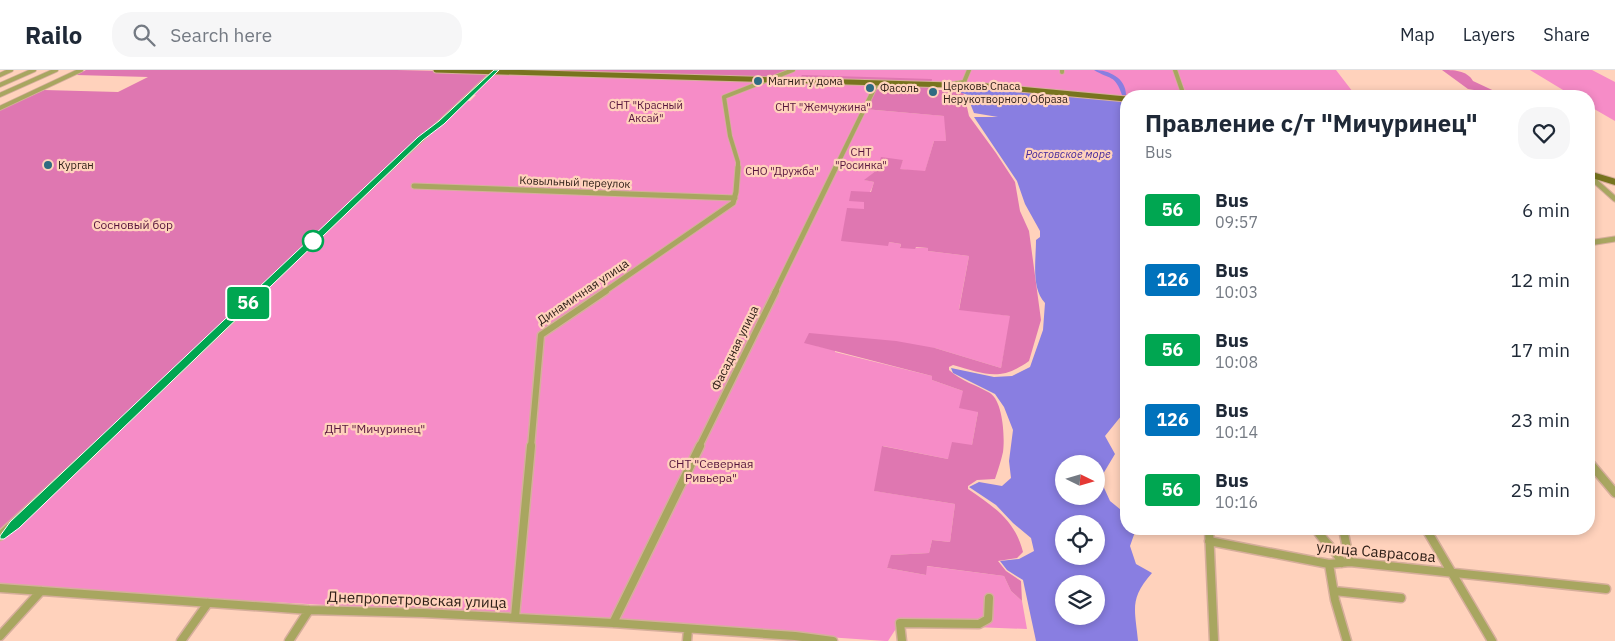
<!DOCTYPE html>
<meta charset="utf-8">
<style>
:root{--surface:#fff;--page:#f6f6f7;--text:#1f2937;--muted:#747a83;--line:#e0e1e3}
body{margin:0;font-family:"IBM Plex Sans",sans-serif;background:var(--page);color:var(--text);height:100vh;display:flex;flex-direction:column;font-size:19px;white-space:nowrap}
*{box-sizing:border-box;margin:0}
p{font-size:16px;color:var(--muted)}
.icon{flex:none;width:28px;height:28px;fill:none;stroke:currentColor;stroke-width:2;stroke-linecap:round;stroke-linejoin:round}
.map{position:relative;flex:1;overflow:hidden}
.panel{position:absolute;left:1120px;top:20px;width:475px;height:445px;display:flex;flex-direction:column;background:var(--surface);border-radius:20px;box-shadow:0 2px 8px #0003}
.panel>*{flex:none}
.badge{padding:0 10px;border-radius:4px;font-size:18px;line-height:32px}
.needle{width:32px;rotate:95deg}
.buttons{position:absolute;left:1055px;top:385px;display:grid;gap:10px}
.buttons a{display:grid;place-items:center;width:50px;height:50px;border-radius:50%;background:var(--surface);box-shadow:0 2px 8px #0003;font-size:25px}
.map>.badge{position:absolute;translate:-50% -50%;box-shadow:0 0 0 2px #fff}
.round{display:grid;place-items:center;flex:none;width:52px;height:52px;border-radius:20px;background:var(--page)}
.overview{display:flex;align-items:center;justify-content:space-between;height:85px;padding:0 25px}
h1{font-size:24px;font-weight:800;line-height:38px}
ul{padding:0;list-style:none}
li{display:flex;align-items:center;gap:15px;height:70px;padding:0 25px}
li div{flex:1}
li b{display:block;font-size:19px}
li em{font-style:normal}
li .badge{min-width:55px;font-weight:700;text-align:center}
header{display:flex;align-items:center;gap:30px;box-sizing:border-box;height:70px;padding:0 25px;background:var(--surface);border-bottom:1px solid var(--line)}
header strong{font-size:24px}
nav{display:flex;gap:28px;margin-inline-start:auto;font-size:18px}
.search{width:350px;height:45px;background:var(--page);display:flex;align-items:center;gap:12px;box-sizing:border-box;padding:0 18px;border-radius:20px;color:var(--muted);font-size:19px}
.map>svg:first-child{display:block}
.green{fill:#f68cc7}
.forest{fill:#df77b1}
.water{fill:#897ee1;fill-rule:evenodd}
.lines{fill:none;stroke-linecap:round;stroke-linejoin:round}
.river{fill:#897ee1;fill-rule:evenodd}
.minor-far3-casing{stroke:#d6ae9b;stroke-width:5.5}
.minor-far2-casing{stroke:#d6ae9b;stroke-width:7}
.minor-far1-casing{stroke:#d6ae9b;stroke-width:9}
.minor-casing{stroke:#d6ae9b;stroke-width:11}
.major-far1-casing{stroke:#d6ae9b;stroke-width:7}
.major-casing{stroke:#d6ae9b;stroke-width:8}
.minor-far3{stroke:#a8a660;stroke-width:4}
.minor-far2{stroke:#a8a660;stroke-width:5}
.minor-far1{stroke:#a8a660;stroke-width:6}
.minor{stroke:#a8a660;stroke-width:8}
.major-far1{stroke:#78741e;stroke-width:5}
.major{stroke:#78741e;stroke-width:6}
.line{fill:#00a651;stroke:#fff}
.poi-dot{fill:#2f6b82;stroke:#ffd2bc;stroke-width:2}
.stop-dot{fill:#fff;stroke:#00a651;stroke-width:2.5}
.labels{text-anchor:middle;stroke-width:4.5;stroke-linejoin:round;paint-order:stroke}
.far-poi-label{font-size:11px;fill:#302018;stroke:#ffd2bc;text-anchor:start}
.far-park-label{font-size:11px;fill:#56153d;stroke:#ffd2bc}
.far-water-label{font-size:11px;font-style:italic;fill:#44279b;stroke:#ffd2bc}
.far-street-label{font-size:11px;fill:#302018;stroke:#ffd2bc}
.park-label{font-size:12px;fill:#56153d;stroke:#ffd2bc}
.street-label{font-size:12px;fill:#302018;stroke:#ffd2bc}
.near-street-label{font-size:15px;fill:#302018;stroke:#ffd2bc}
</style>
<header>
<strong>Railo</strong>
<div class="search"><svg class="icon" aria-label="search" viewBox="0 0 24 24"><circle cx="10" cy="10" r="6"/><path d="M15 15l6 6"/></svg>Search here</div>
<nav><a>Map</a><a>Layers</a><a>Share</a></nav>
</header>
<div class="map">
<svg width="1615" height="571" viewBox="0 0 1615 571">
<rect width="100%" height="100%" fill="#ffd2bc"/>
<path class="green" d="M790,0H1173L1182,26H1126V28L998,16L770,8L755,16L758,17L769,11L877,13L864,39L945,46L946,71H934L925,102L899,99L903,90L877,100L865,110L874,112C872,122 864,129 864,139L889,172L901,174L900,177L928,178V181L969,186L959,239L1011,246L1001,298L935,278L817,276L835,280V282L932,306V310L963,321L978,342L972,375L948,389L883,376L875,421L955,434L950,472L932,470L929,483L892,485L887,498L926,505V496L1004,506L1011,521L1022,531L1027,559L899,554L888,571H885L541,547L0,517V465L463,31H470L476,25L471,24L495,2Z
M1177,0H1336L1356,26H1187Z
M1530,0H1592L1615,12V51L1589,36V26H1573Z"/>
<path class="forest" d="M86,0H396L490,2L47,418L0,459V40L44,20L118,22L148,7L76,5Z
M504,0H790L769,8Z
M1442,0C1453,0 1467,0 1473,11L1505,26H1476L1471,22L1474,20L1468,19Z
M802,5L932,9L931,14L799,9Z
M889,15L933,16L935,20H946L945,17L959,18L964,24L969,46L996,83L1015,112L1020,141L1029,161L1041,250L1029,291C1000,312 985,304 953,295L949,297V300C961,311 976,315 990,323C1003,331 1005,368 1003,382C1001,391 998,400 995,409L977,410L968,416V419C994,437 1015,450 1023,482L1017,488L998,491L1006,501L1021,511L1022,531L1011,521L1004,506L927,496L926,505L887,498L891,485L929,483L932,470L950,472L955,434L874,421L882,376L948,389L952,372L972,375L978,342L959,338L963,321L932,310V306L804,273L809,263L896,271L935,278L1001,298L1010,246L959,240L969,186L928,181V178L916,177L915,179L900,178L901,174L889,172L888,176L841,171L847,138L864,139V132L849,131L851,121L871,122L874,112L864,110L877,100L881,87L903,90L900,99L925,101L934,71H946L944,46L864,39L874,19L887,20Z"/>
<path class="water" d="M960,19L970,22L991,19L1126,32V340L1105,366L1115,384L1100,409L1110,431L1126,444V459H1136L1130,476L1136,494L1152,503C1129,529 1135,539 1138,571H1036L1023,510L1007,500L1000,491L1019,489L1034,481L1031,468L1013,453L996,435L969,417L979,412L1002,416L1011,408L1009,391L1013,360L1004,337L995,324L953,303L951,298L994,307L1012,306L1030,297L1043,260L1045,233C1031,218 1036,190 1036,170L1040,167V161L1025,134L1017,111L974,47H998L974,43L968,28L971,26L959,22ZM1064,394H1096V426H1064ZM1064,454H1096V486H1064ZM1064,514H1096V546H1064Z"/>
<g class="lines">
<path class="river" d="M1094,0C1109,0 1126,8 1126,25H1122C1115,4 1110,10 1094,0Z"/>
<g class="minor-far3-casing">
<path id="minor-far3" d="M1062,0V2
M1175,0L1184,26
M0,5L11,0
M953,14L964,12L969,0
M0,15L34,0
M0,25L56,0
M0,38L81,0
M390,99L496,0
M738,99V92L730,66L724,27L793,0
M835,99L877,13"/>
</g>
<g class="minor-far2-casing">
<path id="minor-far2" d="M1595,106L1596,112L1615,129
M414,116L735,128
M1589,173L1615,169
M260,222L391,97
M604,222L733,133L736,122L738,97
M775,222L836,97"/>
</g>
<g class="minor-far1-casing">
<path id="minor-far1" d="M97,377L261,221
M531,377L541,265L606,221
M699,377L776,221"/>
</g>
<g class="minor-casing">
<path id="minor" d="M1589,392L1615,423
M1209,459L1214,571
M1316,459C1323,472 1336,479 1342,493
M1343,459L1350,492
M1426,459L1492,571
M0,466L98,376
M1209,471L1329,494L1350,492L1606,519
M1329,494L1335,530L1347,571
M0,518L309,540L423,543L613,553L795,566L833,571
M1334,521L1401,528
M515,547L531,376
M613,553L700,376
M0,566L41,521
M181,571L208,533
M289,571L309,540
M687,571L688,559
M902,571L900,553L979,554L988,549L989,528"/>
</g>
<g class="major-far1-casing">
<path id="major-far1" d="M436,0L985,16L1126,29"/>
</g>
<g class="major-casing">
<path id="major" d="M1589,104L1615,112"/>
</g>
<use href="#minor-far3" class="minor-far3"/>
<use href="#minor-far2" class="minor-far2"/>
<use href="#minor-far1" class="minor-far1"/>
<use href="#minor" class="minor"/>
<use href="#major-far1" class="major-far1"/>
<use href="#major" class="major"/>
</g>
<path class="line" d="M494,0H499L444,54L423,70L19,458L4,469H0V466L10,452L418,67L439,51Z"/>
<g class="poi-dot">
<circle cx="758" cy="11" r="5"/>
<circle cx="870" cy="18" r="5"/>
<circle cx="933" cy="22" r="5"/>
<circle cx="48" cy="95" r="5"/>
</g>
<circle class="stop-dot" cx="313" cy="171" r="10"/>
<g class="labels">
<g class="far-poi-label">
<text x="768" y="15">Магнит у дома</text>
<text x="943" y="20">Церковь Спаса<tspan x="943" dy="13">Нерукотворного Образа</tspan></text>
<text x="880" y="22">Фасоль</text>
<text x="58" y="99">Курган</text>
</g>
<g class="far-park-label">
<text x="646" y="39">СНТ "Красный<tspan x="646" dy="13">Аксай"</tspan></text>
<text x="823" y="41">СНТ "Жемчужина"</text>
<text x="861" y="86">СНТ<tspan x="861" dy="13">"Росинка"</tspan></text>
<text x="782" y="105">СНО "Дружба"</text>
</g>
<g class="far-water-label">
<text x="1068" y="88">Ростовское море</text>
</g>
<g class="far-street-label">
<text transform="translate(575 112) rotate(2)" y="4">Ковыльный переулок</text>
</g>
<g class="park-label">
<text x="133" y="159">Сосновый бор</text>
<text x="375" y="363">ДНТ "Мичуринец"</text>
<text x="711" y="398">СНТ "Северная<tspan x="711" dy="14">Ривьера"</tspan></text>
</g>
<g class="street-label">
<text transform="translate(583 222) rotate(-34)" y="4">Динамичная улица</text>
<text transform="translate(735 278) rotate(-64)" y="4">Фасадная улица</text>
</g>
<g class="near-street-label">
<text transform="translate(1376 482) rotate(5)" y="5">улица Саврасова</text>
<text transform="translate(417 530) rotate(2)" y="5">Днепропетровская улица</text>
</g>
</g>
</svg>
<div class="buttons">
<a><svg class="needle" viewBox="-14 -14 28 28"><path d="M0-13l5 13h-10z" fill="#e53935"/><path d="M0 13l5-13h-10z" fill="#747a83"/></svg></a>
<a><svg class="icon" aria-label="locate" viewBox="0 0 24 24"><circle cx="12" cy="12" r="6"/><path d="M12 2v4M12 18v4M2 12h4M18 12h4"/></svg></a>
<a><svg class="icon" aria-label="layers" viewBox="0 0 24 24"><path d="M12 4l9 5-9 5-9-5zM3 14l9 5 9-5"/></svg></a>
</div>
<b class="badge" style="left:248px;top:233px;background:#00a651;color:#fff">56</b>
<section class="panel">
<div class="overview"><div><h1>Правление с/т &quot;Мичуринец&quot;</h1><p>Bus</p></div><a class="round"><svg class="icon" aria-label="heart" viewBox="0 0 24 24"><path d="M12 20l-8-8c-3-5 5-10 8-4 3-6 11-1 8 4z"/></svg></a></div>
<ul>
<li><span class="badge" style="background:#00a651;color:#fff">56</span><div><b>Bus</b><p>09:57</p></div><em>6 min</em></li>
<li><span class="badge" style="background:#0072bc;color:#fff">126</span><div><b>Bus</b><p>10:03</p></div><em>12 min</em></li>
<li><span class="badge" style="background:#00a651;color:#fff">56</span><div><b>Bus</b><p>10:08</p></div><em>17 min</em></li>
<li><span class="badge" style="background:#0072bc;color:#fff">126</span><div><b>Bus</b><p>10:14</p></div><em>23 min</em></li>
<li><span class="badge" style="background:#00a651;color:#fff">56</span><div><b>Bus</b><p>10:16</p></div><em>25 min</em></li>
</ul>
</section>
</div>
